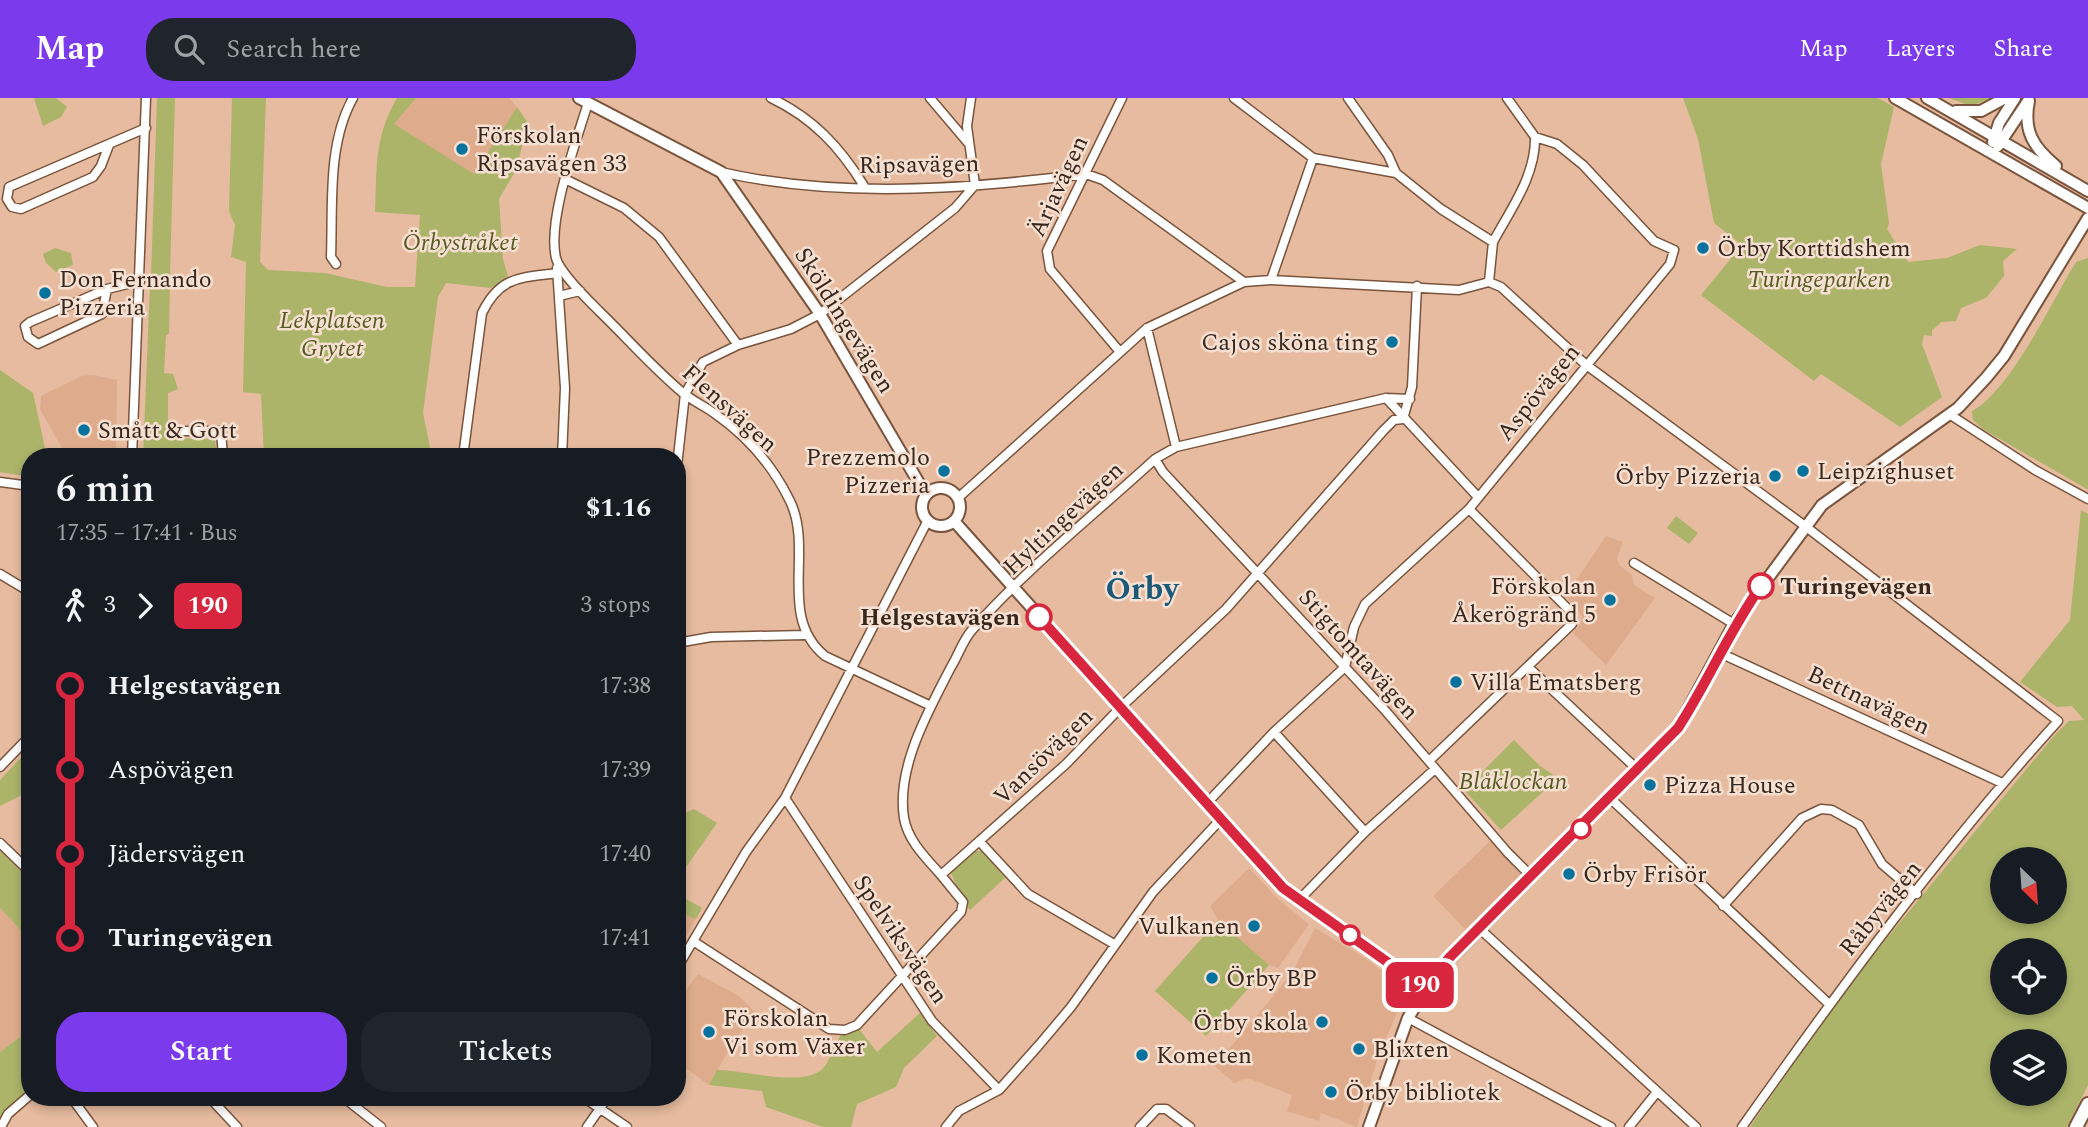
<!DOCTYPE html>
<meta charset="utf-8">
<style>
:root{--surface:#171b24;--page:#20242c;--text:#f1f3f6;--muted:#9ea1a6;--accent:#7c3aed}
body{margin:0;font-family:Spectral,serif;background:var(--page);color:var(--text);height:100vh;display:flex;flex-direction:column;font-size:26px;white-space:nowrap}
*{box-sizing:border-box;margin:0}
p{font-size:23px;color:var(--muted)}
.icon{flex:none;width:38px;height:38px;fill:none;stroke:currentColor;stroke-width:2;stroke-linecap:round;stroke-linejoin:round}
.map{position:relative;flex:1;overflow:hidden}
.sheet{position:absolute;left:21px;top:350px;width:665px;height:658px;display:flex;flex-direction:column;background:var(--surface);border-radius:28px;box-shadow:0 4px 10px #0003}
.sheet>*{flex:none}
.badge{padding:0 14px;border-radius:10px;font-size:24px;line-height:46px}
.needle{width:46px;rotate:155deg}
.tools{position:absolute;left:1990px;top:749px;display:grid;gap:14px}
.tools a{display:grid;place-items:center;width:77px;height:77px;border-radius:50%;background:var(--surface);box-shadow:0 4px 10px #0003;font-size:35px}
.map>.badge{position:absolute;translate:-50% -50%;box-shadow:0 0 0 4px #fff}
.legs{display:flex;align-items:center;gap:10px;height:77px;padding:0 35px;font-size:23px}
.legs p{margin-inline-start:auto}
.headline{display:flex;align-items:center;justify-content:space-between;height:119px;padding:0 35px}
h1{font-size:38px;font-weight:600;line-height:52px}
.action{display:flex;gap:14px;margin-top:auto;padding:14px 35px}
.action a{flex:1;height:80px;border-radius:28px;background:var(--accent);color:#fff;font-size:28px;font-weight:600;line-height:80px;text-align:center}
.action a+a{background:var(--page);color:var(--text)}
ul{padding:0 35px;list-style:none}
li{display:flex;align-items:center;gap:24px;height:84px;font-size:26px}
li i{display:grid;place-items:center;width:10px;height:100%;margin:0 9px;background:currentColor}
li i::after{content:'';width:18px;height:18px;margin:-9px;border:5px solid;border-radius:50%;background:var(--surface)}
li p{margin-inline-start:auto}
li:first-child i{background:linear-gradient(#0000 50%,currentColor 0)}
li:last-child i{background:linear-gradient(currentColor 50%,#0000 0)}
header{display:flex;align-items:center;gap:42px;box-sizing:border-box;height:98px;padding:0 35px;background:var(--accent);color:#fff}
header strong{font-size:33px}
nav{display:flex;gap:38px;margin-inline-start:auto;font-size:24px}
.search{width:490px;height:63px;background:var(--page);display:flex;align-items:center;gap:18px;box-sizing:border-box;padding:0 24px;border-radius:28px;color:var(--muted);font-size:26px}
.map>svg:first-child{display:block}
.built{fill:#deac8c}
.green{fill:#abb469;fill-rule:evenodd}
.lines{fill:none;stroke-linecap:round;stroke-linejoin:round}
.street-casing{stroke:#7a543c;stroke-width:11}
.secondary-casing{stroke:#7a543c;stroke-width:14}
.primary-casing{stroke:#7a543c;stroke-width:16}
.street{stroke:#fff;stroke-width:8}
.secondary{stroke:#fff;stroke-width:10}
.primary{stroke:#fff;stroke-width:12}
.line-1-casing{stroke:#fff;stroke-width:16}
.line-1{stroke:#d7263d;stroke-width:10}
.poi-dot{fill:#05729e;stroke:#f7e0d2;stroke-width:2.5}
.stop-1-dot{fill:#fff;stroke:#d7263d;stroke-width:3.5}
.labels{text-anchor:middle;stroke-width:5;stroke-linejoin:round;paint-order:stroke}
.poi-label{font-size:24px;fill:#37271c;stroke:#f7e0d2;text-anchor:start}
.street-label{font-size:24px;fill:#37271c;stroke:#f7e0d2}
.park-label{font-size:24px;font-style:italic;fill:#555b22;stroke:#f7e0d2}
.stop-label{font-size:24px;font-weight:bold;fill:#37271c;stroke:#f7e0d2;text-anchor:start}
.district-label{font-size:32px;font-weight:bold;fill:#1a5978;stroke:#f7e0d2}
</style>
<header>
<strong>Map</strong>
<div class="search"><svg class="icon" aria-label="search" viewBox="0 0 24 24"><circle cx="10" cy="10" r="6"/><path d="M15 15l6 6"/></svg>Search here</div>
<nav><a>Map</a><a>Layers</a><a>Share</a></nav>
</header>
<div class="map">
<svg width="2088" height="1029" viewBox="0 0 2088 1029">
<rect width="100%" height="100%" fill="#e6bb9f"/>
<path class="built" d="M416,0H509L517,9L474,77L393,26Z
M94,277L117,282L116,353L112,359H67L40,311L41,298L82,278Z
M1606,438L1623,444L1617,460L1619,467L1632,477L1634,487L1655,500L1606,567L1573,535L1583,521L1575,507L1565,499Z
M1492,741L1521,773V778L1466,832L1433,798Z
M1249,770L1279,802L1309,826L1278,870L1269,867L1218,822L1210,808Z
M0,810L30,842V930L0,954Z
M677,813L696,821L677,854Z
M1315,830L1365,860L1397,885L1403,895L1400,908L1378,959L1357,1029L1321,1015L1319,1023L1287,1013L1292,997L1248,980L1234,985L1215,968L1292,875Z
M698,876L739,898L756,915L734,943L709,987L677,964V898L681,899Z"/>
<path class="green" d="M34,0H56L67,9L61,19L43,28Z
M157,0H175L170,176L151,178Z
M232,0H266L260,164L268,172L325,175L387,189H415L420,117L375,114C377,70 374,39 397,0H416L394,26L474,76L517,9L528,25L516,72L499,101L503,161L508,178L491,190L446,185L438,199L423,315L432,359H264L261,296L243,294L246,164L231,159L235,127L229,113Z
M1683,0H1878L1894,9L1881,66L1889,125L1887,131L1908,164L1947,160L1980,147L2017,151L2003,163L2004,178L1986,200L1961,210L1956,223L1942,224L1932,232V238L1924,237L1922,246L1942,299L1900,329L1821,276L1814,283L1701,197L1742,147L1714,125L1698,41Z
M1949,0H1992L1971,8Z
M55,150L71,155L73,167L56,174L46,165L43,156Z
M2088,160V391H2087L1984,332L1973,322L1972,313C2011,292 2052,203 2076,164Z
M170,185L169,236L166,237L164,275L173,276L178,291L168,295V340L215,341L217,359H143L150,187Z
M0,272L33,295L47,359H30V379L0,374Z
M2081,412L2088,416V987L2067,1029H1750L1840,897L2053,639L2069,623L2084,622L2072,608L2057,609L2020,584L2070,522ZM2002,761H2054V814H2002ZM2002,852H2054V905H2002ZM2002,943H2054V996H2002Z
M1676,418L1698,435L1689,446L1667,430Z
M1514,642L1540,668L1558,680L1501,732L1464,692Z
M30,650V693L0,708V682Z
M694,711L717,725L677,782V718Z
M0,753L30,782V842L0,810Z
M975,753H982L1005,780L970,812L963,804L951,775Z
M677,796L702,810L696,821L677,813Z
M1218,822L1269,867L1206,938L1155,893Z
M920,915L937,938L904,970L896,989L857,1006L851,1029H823L766,1009L762,993L709,987L717,972C743,971 808,992 825,968C831,959 835,947 840,938L859,931L877,954Z
M30,931V990L0,1020V954Z"/>
<g class="lines">
<g class="street-casing">
<path id="street" d="M771,0C813,20 840,49 864,88
M930,0L969,46
M1234,0L1313,60L1396,75
M1348,0L1388,57L1396,75L1441,111L1493,144L1489,184L1501,189L1585,266L1805,428L2058,623C1943,750 1841,889 1742,1029
M588,5C576,44 547,122 556,160C560,175 588,202 599,213C627,240 653,270 683,295C693,303 704,308 714,315C746,337 773,368 790,403C814,452 777,519 825,558L931,608
M109,47L101,68L93,79L21,111L12,109L7,101L9,89L146,30
M721,74C838,101 967,91 1086,76L1103,82L1244,184
M565,81L624,110L659,139L738,247
M1493,144C1511,111 1536,77 1535,39
M336,166L331,159C333,108 327,46 353,0
M557,170L565,290L562,359
M1271,182L1313,60
M107,191L102,216L38,246L28,239L25,228L30,224L107,191L140,183
M559,198L580,193
M1147,230L1176,349
M1120,254L1050,171L1047,153L1122,0
M1386,300L1477,398
M1949,316L2035,372L2088,401
M177,333H221L223,359
M132,359L146,0
M463,359L482,215C500,178 520,180 557,175
M1155,361L1163,374L1383,610L1508,755L1532,779
M677,368L685,296L703,264L738,247L791,231L820,216L955,110L975,87L967,28L971,0
M0,384L30,388
M958,400L1147,230L1244,184L1271,182L1459,192L1489,184
M1634,465L1734,526
M0,476L30,494
M677,545L711,539L805,537
M1720,555L2002,685
M1528,569L1638,672
M1274,634L1365,734
M1429,663L1572,526V515L1469,411
M0,669L30,638
M785,700L932,923L999,992
M1611,701L1828,905
M1208,704L1274,634L1345,569L1354,529L1365,506L1469,411L1670,166L1674,152L1654,143L1583,67L1557,46L1535,39L1507,0
M980,744L1028,796L1114,846
M0,745L30,774
M941,777C926,760 908,743 904,720C896,669 929,612 951,569C958,558 963,542 972,532C1027,470 1094,417 1155,361L1176,349L1386,300L1410,301
M1298,803L1365,734L1435,671
M1723,808L1802,720L1821,711L1832,712L1859,727L1882,766L1917,796
M1480,831L1696,1029
M693,843L829,931L845,932L857,927L961,814L963,804L941,777L1066,666L1121,609L1226,511L1383,333L1394,322L1403,321L1412,289L1417,188
M677,870L746,754L785,700L928,422
M1408,920L1611,1029
M71,999L93,1029
M209,999L237,1029
M343,999L381,1029
M583,999L627,1029
M1,1029L8,1016L30,997
M587,1029L608,999
M946,1029L959,1013L999,992L1039,947L1071,909L1153,794L1222,720
M1140,1029L1157,1011H1166L1190,1029
M1629,1029L1657,994"/>
</g>
<g class="secondary-casing">
<path id="secondary" d="M579,0L721,74L820,216L926,397
M1895,0L2088,110
M1927,0L2088,93
M2029,3C2023,33 2033,49 2056,68
M1956,13H1981L2005,0
M1993,44L1999,25L2015,0
M1998,48L2028,3
M922 409a19 19 0 1 1 38 0a19 19 0 1 1-38 0Z
M954,423L1283,790L1424,890
M1369,1029L1408,920L1436,875L1678,630L1734,526L1822,407L1958,310L1986,280L2004,258L2088,120"/>
</g>
<g class="primary-casing">
<path id="primary" d="M2076,1029L2088,1006"/>
</g>
<use href="#street" class="street"/>
<use href="#secondary" class="secondary"/>
<use href="#primary" class="primary"/>
</g>
<g class="lines">
<g class="line-1-casing">
<path id="line-1" d="M1039,519L1283,790L1424,890L1450,859L1678,630C1708,584 1729,533 1761,488"/>
</g>
<use href="#line-1" class="line-1"/>
</g>
<g class="poi-dot">
<circle cx="462" cy="51" r="7"/>
<circle cx="1703" cy="150" r="7"/>
<circle cx="45" cy="195" r="7"/>
<circle cx="1392" cy="244" r="7"/>
<circle cx="84" cy="332" r="7"/>
<circle cx="944" cy="373" r="7"/>
<circle cx="1803" cy="373" r="7"/>
<circle cx="1775" cy="378" r="7"/>
<circle cx="1610" cy="502" r="7"/>
<circle cx="1456" cy="584" r="7"/>
<circle cx="1650" cy="687" r="7"/>
<circle cx="1569" cy="776" r="7"/>
<circle cx="1254" cy="828" r="7"/>
<circle cx="1212" cy="880" r="7"/>
<circle cx="1322" cy="924" r="7"/>
<circle cx="709" cy="934" r="7"/>
<circle cx="1359" cy="951" r="7"/>
<circle cx="1142" cy="957" r="7"/>
<circle cx="1331" cy="994" r="7"/>
</g>
<g class="stop-1-dot">
<circle cx="1761" cy="488" r="12"/>
<circle cx="1039" cy="519" r="12"/>
<circle cx="1581" cy="731" r="9"/>
<circle cx="1350" cy="837" r="9"/>
</g>
<g class="labels">
<g class="poi-label">
<text x="476" y="45">Förskolan<tspan x="476" dy="28">Ripsavägen 33</tspan></text>
<text x="1717" y="158">Örby Korttidshem</text>
<text x="59" y="189">Don Fernando<tspan x="59" dy="28">Pizzeria</tspan></text>
<text x="1378" y="252" text-anchor="end">Cajos sköna ting</text>
<text x="98" y="340">Smått &amp; Gott</text>
<text x="930" y="367" text-anchor="end">Prezzemolo<tspan x="930" dy="28">Pizzeria</tspan></text>
<text x="1817" y="381">Leipzighuset</text>
<text x="1761" y="386" text-anchor="end">Örby Pizzeria</text>
<text x="1596" y="496" text-anchor="end">Förskolan<tspan x="1596" dy="28">Åkerögränd 5</tspan></text>
<text x="1470" y="592">Villa Ematsberg</text>
<text x="1664" y="695">Pizza House</text>
<text x="1583" y="784">Örby Frisör</text>
<text x="1240" y="836" text-anchor="end">Vulkanen</text>
<text x="1226" y="888">Örby BP</text>
<text x="723" y="928">Förskolan<tspan x="723" dy="28">Vi som Växer</tspan></text>
<text x="1308" y="932" text-anchor="end">Örby skola</text>
<text x="1373" y="959">Blixten</text>
<text x="1156" y="965">Kometen</text>
<text x="1345" y="1002">Örby bibliotek</text>
</g>
<g class="street-label">
<text transform="translate(919 66) rotate(-1)" y="8">Ripsavägen</text>
<text transform="translate(1058 88) rotate(-65)" y="8">Ärjavägen</text>
<text transform="translate(845 222) rotate(58)" y="8">Sköldingevägen</text>
<text transform="translate(1538 294) rotate(-51)" y="8">Aspövägen</text>
<text transform="translate(730 310) rotate(42)" y="8">Flensvägen</text>
<text transform="translate(1063 420) rotate(-43)" y="8">Hyltingevägen</text>
<text transform="translate(1359 556) rotate(48)" y="8">Stigtomtavägen</text>
<text transform="translate(1869 602) rotate(25)" y="8">Bettnavägen</text>
<text transform="translate(1043 658) rotate(-44)" y="8">Vansövägen</text>
<text transform="translate(1880 810) rotate(-51)" y="8">Råbyvägen</text>
<text transform="translate(901 841) rotate(56)" y="8">Spelviksvägen</text>
</g>
<g class="park-label">
<text x="460" y="152">Örbystråket</text>
<text x="1819" y="189">Turingeparken</text>
<text x="332" y="230">Lekplatsen<tspan x="332" dy="28">Grytet</tspan></text>
<text x="1513" y="691">Blåklockan</text>
</g>
<g class="stop-label">
<text x="1780" y="496">Turingevägen</text>
<text x="1020" y="527" text-anchor="end">Helgestavägen</text>
</g>
<g class="district-label">
<text x="1142" y="501">Örby</text>
</g>
</g>
</svg>
<div class="tools">
<a><svg class="needle" viewBox="-14 -14 28 28"><path d="M0-13l5 13h-10z" fill="#e53935"/><path d="M0 13l5-13h-10z" fill="#9ea1a6"/></svg></a>
<a><svg class="icon" aria-label="locate" viewBox="0 0 24 24"><circle cx="12" cy="12" r="6"/><path d="M12 2v4M12 18v4M2 12h4M18 12h4"/></svg></a>
<a><svg class="icon" aria-label="layers" viewBox="0 0 24 24"><path d="M12 4l9 5-9 5-9-5zM3 14l9 5 9-5"/></svg></a>
</div>
<b class="badge" style="left:1420px;top:887px;background:#d7263d;color:#fff">190</b>
<section class="sheet">
<div class="headline"><div><h1>6 min</h1><p>17:35 – 17:41 · Bus</p></div><b>$1.16</b></div>
<div class="legs"><svg class="icon" aria-label="walk" viewBox="0 0 24 24"><circle cx="13" cy="4" r="2"/><path d="M13 8l-2 6 4 7M11 14l-3 7M7 12l3-4h3l4 4"/></svg>3<svg class="icon" aria-label="forward" viewBox="0 0 24 24"><path d="M9 5l7 7-7 7"/></svg><b class="badge" style="background:#d7263d;color:#fff">190</b><p>3 stops</p></div>
<ul>
<li><i style="color:#d7263d"></i><b>Helgestavägen</b><p>17:38</p></li>
<li><i style="color:#d7263d"></i><span>Aspövägen</span><p>17:39</p></li>
<li><i style="color:#d7263d"></i><span>Jädersvägen</span><p>17:40</p></li>
<li><i style="color:#d7263d"></i><b>Turingevägen</b><p>17:41</p></li>
</ul>
<div class="action"><a>Start</a><a>Tickets</a></div>
</section>
</div>
